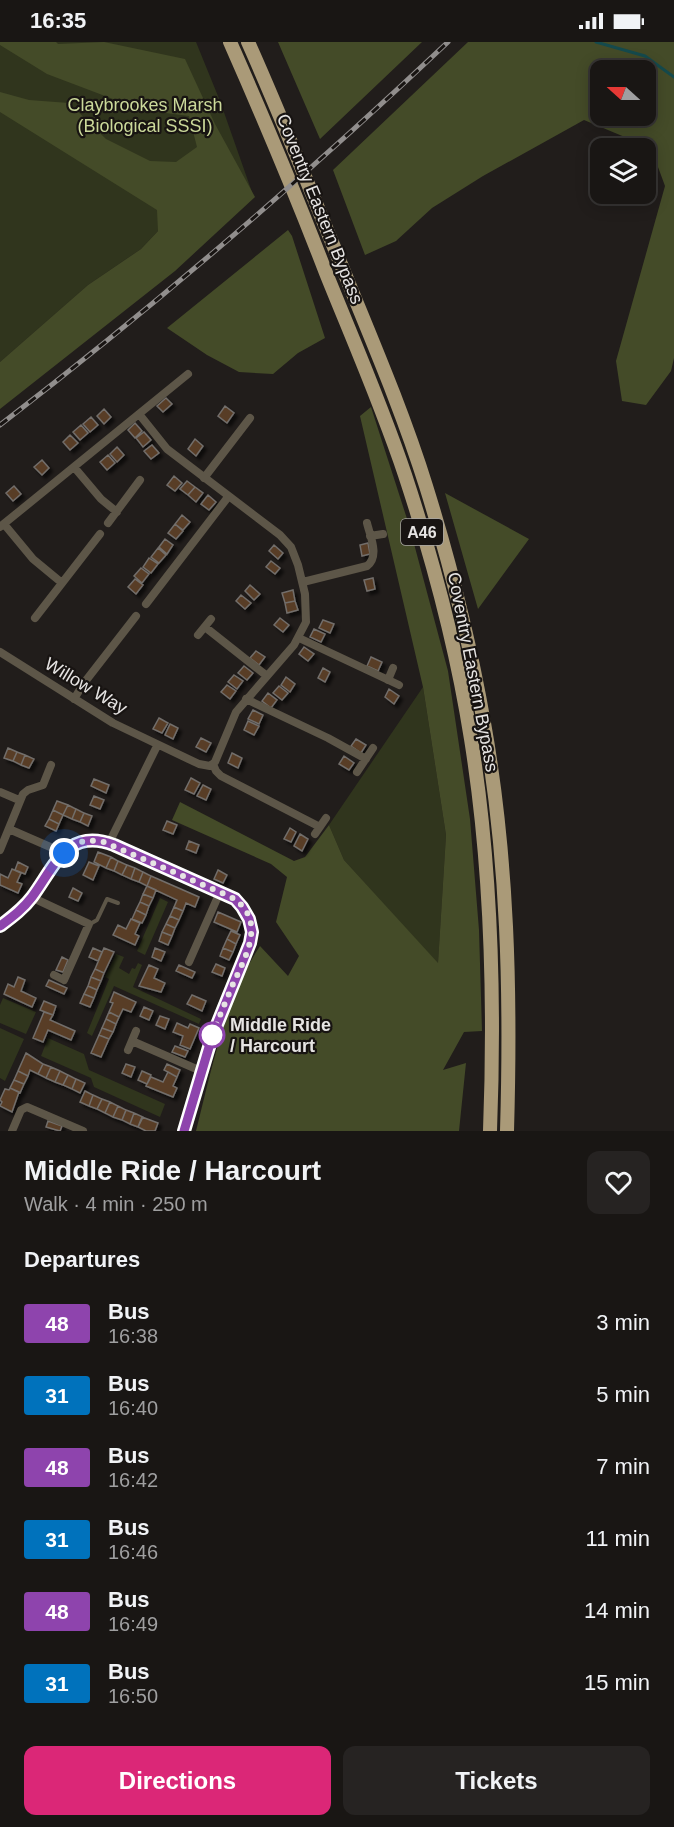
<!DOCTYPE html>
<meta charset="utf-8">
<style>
:root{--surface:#191614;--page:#262322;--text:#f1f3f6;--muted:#9f9fa0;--line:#373534;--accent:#db2777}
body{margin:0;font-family:Helvetica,sans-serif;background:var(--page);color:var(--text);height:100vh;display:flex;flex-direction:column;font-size:22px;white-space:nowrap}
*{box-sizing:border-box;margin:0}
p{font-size:20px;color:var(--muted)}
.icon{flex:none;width:33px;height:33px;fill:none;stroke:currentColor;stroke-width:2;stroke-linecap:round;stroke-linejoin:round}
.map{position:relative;height:1089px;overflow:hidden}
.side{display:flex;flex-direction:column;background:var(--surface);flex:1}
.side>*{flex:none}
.badge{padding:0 12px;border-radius:4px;font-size:21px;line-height:39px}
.needle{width:39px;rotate:291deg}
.fabs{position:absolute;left:590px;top:18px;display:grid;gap:12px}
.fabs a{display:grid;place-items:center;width:66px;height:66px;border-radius:12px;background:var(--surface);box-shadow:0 3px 15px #0003,0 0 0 2px var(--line);font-size:30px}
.you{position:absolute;width:30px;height:30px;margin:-15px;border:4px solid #fff;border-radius:50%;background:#1a73e8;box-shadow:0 0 0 9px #1a73e833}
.map>.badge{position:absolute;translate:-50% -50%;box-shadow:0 0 0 3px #fff}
h2{padding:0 24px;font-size:22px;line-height:54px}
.round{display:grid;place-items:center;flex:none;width:63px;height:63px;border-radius:12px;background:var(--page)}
.summary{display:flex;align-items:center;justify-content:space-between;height:102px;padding:0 24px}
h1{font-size:28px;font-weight:700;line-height:45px}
.cta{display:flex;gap:12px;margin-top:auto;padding:12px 24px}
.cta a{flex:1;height:69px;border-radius:12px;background:var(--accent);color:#fff;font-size:24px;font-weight:700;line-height:69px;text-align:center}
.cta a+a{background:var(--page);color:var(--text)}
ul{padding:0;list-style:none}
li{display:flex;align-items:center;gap:18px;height:72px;padding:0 24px}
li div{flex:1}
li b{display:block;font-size:22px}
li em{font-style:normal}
li .badge{min-width:66px;font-weight:700;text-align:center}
.status{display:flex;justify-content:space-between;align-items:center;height:42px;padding:0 30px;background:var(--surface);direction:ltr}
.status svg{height:16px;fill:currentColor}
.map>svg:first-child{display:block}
.green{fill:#30351d}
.forest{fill:#444b28;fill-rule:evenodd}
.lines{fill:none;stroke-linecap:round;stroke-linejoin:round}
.stream{stroke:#154a4d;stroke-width:3}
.building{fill:#593d25;stroke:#726e6b;stroke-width:1.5;filter:url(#shadow)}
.service{stroke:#5d5648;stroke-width:4}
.minor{stroke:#5d5648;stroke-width:8}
.trunk{stroke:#aa9a78;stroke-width:14}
.rail-casing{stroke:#918e8d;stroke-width:5}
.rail{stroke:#181412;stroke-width:3;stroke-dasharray:9;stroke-linecap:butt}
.line-casing{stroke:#fff;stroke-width:14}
.line{stroke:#8e44ad;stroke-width:9}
.walk{stroke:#e6e4e3;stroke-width:6;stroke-dasharray:0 10.8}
.stop-dot{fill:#fff;stroke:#8e44ad;stroke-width:3}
.labels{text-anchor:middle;stroke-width:4.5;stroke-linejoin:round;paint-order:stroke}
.shield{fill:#181412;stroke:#a8a6a4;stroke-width:1.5}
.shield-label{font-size:16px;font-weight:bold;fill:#e6e4e3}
.park-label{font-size:18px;fill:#cbd99a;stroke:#181412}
.street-label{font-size:18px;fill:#e6e4e3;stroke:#181412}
.stop-label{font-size:18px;font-weight:bold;fill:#e6e4e3;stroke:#181412;text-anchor:start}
</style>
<div class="status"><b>16:35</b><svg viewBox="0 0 49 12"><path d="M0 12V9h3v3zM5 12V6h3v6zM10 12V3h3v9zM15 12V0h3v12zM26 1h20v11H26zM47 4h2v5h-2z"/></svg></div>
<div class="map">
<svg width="674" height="1089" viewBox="0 0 674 1089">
<defs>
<filter id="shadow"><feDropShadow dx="3.5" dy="3.5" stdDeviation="1.5" flood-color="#0009"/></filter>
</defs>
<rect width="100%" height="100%" fill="#211d1b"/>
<path class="green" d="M0,0H196L220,59L253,153L158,189L141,207L88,243L0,320Z
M423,645L446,793L438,922L344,818L329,783Z
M160,856L168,860L145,913L137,909Z
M116,912L124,915L119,926L129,932L132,926L135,927L138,921L142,923L133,945L201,977L199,982L114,944L92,994L87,991L109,937L105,935Z
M3,956L36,970L26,992L0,981V963Z
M0,986L24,997L5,1039L0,1036Z
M48,996L84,1012L89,1028L165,1062L160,1075L94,1045L91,1036L41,1014Z"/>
<path class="forest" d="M0,0H56L58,2L104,0L185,17L215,82L255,155L175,229L0,367V320L88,243L141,207L158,189L157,168L0,70V50L29,58L69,61L106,97L150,119L176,120L197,105L189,74L142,68L47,32L0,3Z
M278,0H422L320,97Z
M468,0H674V316L671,329L646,363L622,359L616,319L665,144L651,106L584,78L483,134L432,166L396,199L365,213L333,128ZM600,28H645V74H600Z
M288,188L292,194L325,296L298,311L273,332L239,330L207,313L167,286Z
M371,365L409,483L448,629L470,777L479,888L482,989L464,990L443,1028L466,1021L459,1089H196C211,1030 226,954 260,904L288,934L299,914L276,880L287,835L271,822L172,778L180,760L294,819L305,815L329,783L344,818L438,921L446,793L423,645L360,374Z
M445,451L529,497L478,567Z"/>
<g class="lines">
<path class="stream" d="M596,0L645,14L674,35"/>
</g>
<path class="building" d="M166,356L172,362L163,370L157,364Z
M225,364L234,371L227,381L218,374Z
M104,367L111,375L104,382L97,374Z
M91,375L98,383L90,390L83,382Z
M135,381L142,389L135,396L128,388Z
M81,383L88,391L80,398L73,390Z
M144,390L151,398L143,405L136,396Z
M70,393L78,401L70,408L63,400Z
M195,397L203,404L196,414L188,407Z
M152,403L159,411L151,417L144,409Z
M117,405L124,413L117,420L110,412Z
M108,413L115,421L107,428L100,420Z
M42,418L49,426L42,433L34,425Z
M174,434L182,441L175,449L167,443Z
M187,439L195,445L188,453L180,447Z
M14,444L21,452L13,459L6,451Z
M195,445L203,451L196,460L188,453Z
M208,453L216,460L209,468L201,462Z
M182,473L190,480L183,488L175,482Z
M175,482L183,489L176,497L168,491Z
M165,497L173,503L167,512L159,505Z
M368,501L370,512L362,514L360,503Z
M274,503L283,511L278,517L269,509Z
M158,506L166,513L159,521L151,515Z
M149,516L158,522L151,531L143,525Z
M271,519L280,526L275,532L266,525Z
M141,526L149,532L142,541L134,534Z
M373,536L375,547L367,549L364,538Z
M135,537L143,543L136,552L128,545Z
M250,543L260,552L254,558L245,549Z
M293,548L295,559L285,561L282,551Z
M241,553L251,561L245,567L236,559Z
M295,559L298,568L287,571L285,561Z
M280,576L289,583L283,590L274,583Z
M323,578L334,582L330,591L319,586Z
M314,587L325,592L321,600L310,595Z
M304,605L314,612L308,619L299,612Z
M256,609L265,615L259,623L250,616Z
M371,615L382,620L378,629L367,624Z
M244,624L253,631L247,638L238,631Z
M323,626L330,630L325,640L318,636Z
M234,633L243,639L237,647L228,640Z
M286,635L295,642L290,650L281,643Z
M227,643L236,649L230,657L221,650Z
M279,644L288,651L282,658L273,651Z
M389,647L399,654L394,662L385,655Z
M268,651L277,658L271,666L262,659Z
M253,668L263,673L259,682L248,677Z
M159,676L168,681L162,691L153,687Z
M248,679L259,684L254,693L244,688Z
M170,682L178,686L173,697L165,693Z
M201,696L211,701L206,710L196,705Z
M356,697L366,703L361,711L351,704Z
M8,706L17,710L13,719L4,716Z
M17,710L25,713L21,723L13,719Z
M232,711L242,716L238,726L228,721Z
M25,713L34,717L29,726L21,723Z
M344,714L354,721L349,728L339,722Z
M191,736L200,741L194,752L185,748Z
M94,737L109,743L106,751L91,744Z
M203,743L211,747L206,758L197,754Z
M94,754L104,758L100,767L90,763Z
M57,759L68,763L63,773L53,768Z
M68,763L76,767L72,777L63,773Z
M76,767L84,771L80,780L72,777Z
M53,768L63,773L59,782L49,777Z
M84,771L92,774L88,784L80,780Z
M49,777L59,782L56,789L45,784Z
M167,779L177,783L173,792L163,788Z
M290,786L296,790L291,800L284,797Z
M300,792L308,797L302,809L294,804Z
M189,799L199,803L196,811L186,807Z
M98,810L111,815L106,826L94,820Z
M111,815L118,819L114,829L106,826Z
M118,819L127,823L122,833L114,829Z
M18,820L28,825L25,832L15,828Z
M89,820L99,824L93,838L83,833Z
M127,823L135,826L131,837L122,833Z
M135,826L143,830L139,840L131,837Z
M12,827L21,831L17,840L22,842L18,851L0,843V832L8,836Z
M218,828L227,833L223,841L214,837Z
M143,830L151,834L147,844L139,840Z
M151,834L199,855L195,865L186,861L183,869L174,865L177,858L147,844Z
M147,844L156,848L153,856L143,852Z
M73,846L82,851L78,859L69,855Z
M143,852L153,856L149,864L140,860Z
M140,860L149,864L146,873L136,868Z
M174,865L183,869L179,878L170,874Z
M136,868L146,873L142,881L132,877Z
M218,870L241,880L237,890L214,880Z
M170,874L179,878L175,886L166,882Z
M131,877L140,881L135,892L139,894L135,903L113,893L118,883L126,887Z
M166,882L175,886L172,894L162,890Z
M231,889L240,893L236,902L227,897Z
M162,890L172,894L168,903L159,899Z
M227,897L236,902L233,910L223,906Z
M93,906L102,910L98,919L89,915Z
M104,906L114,910L104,931L95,927Z
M155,906L165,910L161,919L152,915Z
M223,906L233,910L229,918L220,914Z
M62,915L68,918L63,930L56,928Z
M216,922L225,926L222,934L212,930Z
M149,923L158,927L154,936L165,941L161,950L139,944Z
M179,923L195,930L192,936L176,929Z
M95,927L104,931L101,939L91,935Z
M18,935L25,938L21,949L36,956L32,965L4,952L8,942L14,945Z
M91,935L101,939L97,948L88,944Z
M49,938L67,946L64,952L46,944Z
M88,944L97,948L94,956L84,952Z
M114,950L136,960L131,970L123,967L119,975L109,970L113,961L110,960Z
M84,952L94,956L90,965L80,961Z
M192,953L206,959L202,969L187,962Z
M44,959L56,964L53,973L40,968Z
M144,965L153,969L149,978L140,974Z
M44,970L53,973L50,978L75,989L71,998L48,988L43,1000L33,996Z
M109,970L119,975L116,982L106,977Z
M160,974L169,977L165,987L156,983Z
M106,977L116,982L113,990L102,986Z
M177,981L188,986L190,982L199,986L190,1007L180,1003L183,994L173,990Z
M102,986L113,990L109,997L99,993Z
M99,993L109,997L101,1015L91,1011Z
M175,1004L188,1009L185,1015L172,1010Z
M26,1011L43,1022L38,1032L30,1028L28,1034L18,1029Z
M43,1022L51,1025L46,1036L38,1032Z
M126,1022L135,1025L131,1035L122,1031Z
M167,1022L180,1028L177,1035L164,1028Z
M51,1025L60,1029L55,1040L46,1036Z
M18,1029L28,1034L24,1042L14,1038Z
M60,1029L68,1033L63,1043L55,1040Z
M142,1029L151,1033L147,1042L138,1038Z
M168,1030L177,1035L173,1044L177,1046L173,1055L146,1044L151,1035L163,1040Z
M68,1033L76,1037L72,1047L63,1043Z
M76,1037L85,1041L80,1051L72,1047Z
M14,1038L24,1042L20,1051L10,1046Z
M10,1046L19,1050L12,1070L0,1064L2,1060L0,1058L5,1047L9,1048Z
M85,1049L93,1053L89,1064L80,1060Z
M93,1053L102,1057L97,1067L89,1064Z
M102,1057L110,1060L105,1071L97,1067Z
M110,1060L118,1064L113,1075L105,1071Z
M118,1064L126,1068L122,1078L113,1075Z
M126,1068L134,1071L130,1082L122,1078Z
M134,1071L143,1075L138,1085L130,1082Z
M142,1075L158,1081L155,1089H146L138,1085Z
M48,1079L62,1084L60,1089L46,1085Z"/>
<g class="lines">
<path class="service" d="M90,882L97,878L107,857L118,861"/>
<path class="minor" d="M74,425L101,457L117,470
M204,436L250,376
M108,481L140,438
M4,482L33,517L62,541
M0,485L188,332
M370,494L383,492
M303,540L367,524C380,514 370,494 367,481
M146,562L228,455
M35,576L100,492
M205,585L267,634
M198,593L211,577
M299,596L399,643
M0,610L113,681L199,722L210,724L215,720L236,670L294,603L306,580L305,552L298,523L291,505L280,493L167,407L139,372
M388,638L393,626
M74,657L84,641L136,574
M246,657L328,696L366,717
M213,722L216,729L221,734L320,785
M357,730L373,706
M0,750L19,758
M9,787L64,811
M315,792L326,776
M109,801L157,704
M0,808L23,752L28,748L43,743L51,723
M31,855L89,882L64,938L54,933
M0,883C12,875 23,867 32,855C56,824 67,785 114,803L229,854C247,864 253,881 251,901L212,995L184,1089
M189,920L220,850
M132,999L201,1029
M128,1008L136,989
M12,1089L21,1068L27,1065L83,1089"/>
<path class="trunk" d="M230,0C264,77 296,153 326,231C353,298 382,364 405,433C433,518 457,608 471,697C492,828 495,958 490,1089
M248,0C279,69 307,140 336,210C367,287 401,364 426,444C450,521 470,601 484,681C508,816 511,953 507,1089"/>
<g class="rail-casing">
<path id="rail" d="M0,383C156,263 305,135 448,0"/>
</g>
<use href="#rail" class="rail"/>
</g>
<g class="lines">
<g class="line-casing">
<path id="line" d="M0,884C12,875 23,867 32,855C55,824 67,785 114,803L235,857L242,865L249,877L252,890L250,901L212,995L184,1089"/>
</g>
<use href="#line" class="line"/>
<path class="walk" d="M64,811C75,799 88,797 104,800L229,854C268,875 247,912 233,942C226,959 218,977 212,995V993"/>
</g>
<circle class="stop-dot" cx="212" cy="993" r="12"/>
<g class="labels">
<rect class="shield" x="401" y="477" width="42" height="26" rx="4.5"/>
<g class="shield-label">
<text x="422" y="496">A46</text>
</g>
<g class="park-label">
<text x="145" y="69">Claybrookes Marsh<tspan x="145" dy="21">(Biological SSSI)</tspan></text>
</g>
<g class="street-label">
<text transform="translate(320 167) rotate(68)" y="6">Coventry Eastern Bypass</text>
<text transform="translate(473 630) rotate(79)" y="6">Coventry Eastern Bypass</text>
<text transform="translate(86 644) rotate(31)" y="6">Willow Way</text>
</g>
<g class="stop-label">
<text x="230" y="989">Middle Ride<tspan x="230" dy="21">/ Harcourt</tspan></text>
</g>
</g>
</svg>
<div class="fabs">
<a><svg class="needle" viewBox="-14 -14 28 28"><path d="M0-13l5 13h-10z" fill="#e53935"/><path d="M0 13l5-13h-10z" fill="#9f9fa0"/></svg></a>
<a><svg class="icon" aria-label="layers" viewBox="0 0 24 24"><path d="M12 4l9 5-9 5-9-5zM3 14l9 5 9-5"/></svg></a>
</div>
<div class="you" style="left:64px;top:811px"></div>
</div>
<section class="side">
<div class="summary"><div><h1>Middle Ride / Harcourt</h1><p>Walk · 4 min · 250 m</p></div><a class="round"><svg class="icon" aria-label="heart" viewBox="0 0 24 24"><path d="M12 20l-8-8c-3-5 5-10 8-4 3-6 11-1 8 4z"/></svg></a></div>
<h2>Departures</h2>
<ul>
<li><span class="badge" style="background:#8e44ad;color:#fff">48</span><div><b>Bus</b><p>16:38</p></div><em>3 min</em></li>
<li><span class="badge" style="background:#0072bc;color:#fff">31</span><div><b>Bus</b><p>16:40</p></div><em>5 min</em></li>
<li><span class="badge" style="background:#8e44ad;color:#fff">48</span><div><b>Bus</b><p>16:42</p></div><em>7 min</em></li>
<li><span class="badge" style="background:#0072bc;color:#fff">31</span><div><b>Bus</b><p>16:46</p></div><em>11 min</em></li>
<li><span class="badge" style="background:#8e44ad;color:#fff">48</span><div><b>Bus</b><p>16:49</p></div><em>14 min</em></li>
<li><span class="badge" style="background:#0072bc;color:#fff">31</span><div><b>Bus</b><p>16:50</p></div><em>15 min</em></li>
</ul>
<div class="cta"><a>Directions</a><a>Tickets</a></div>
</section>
